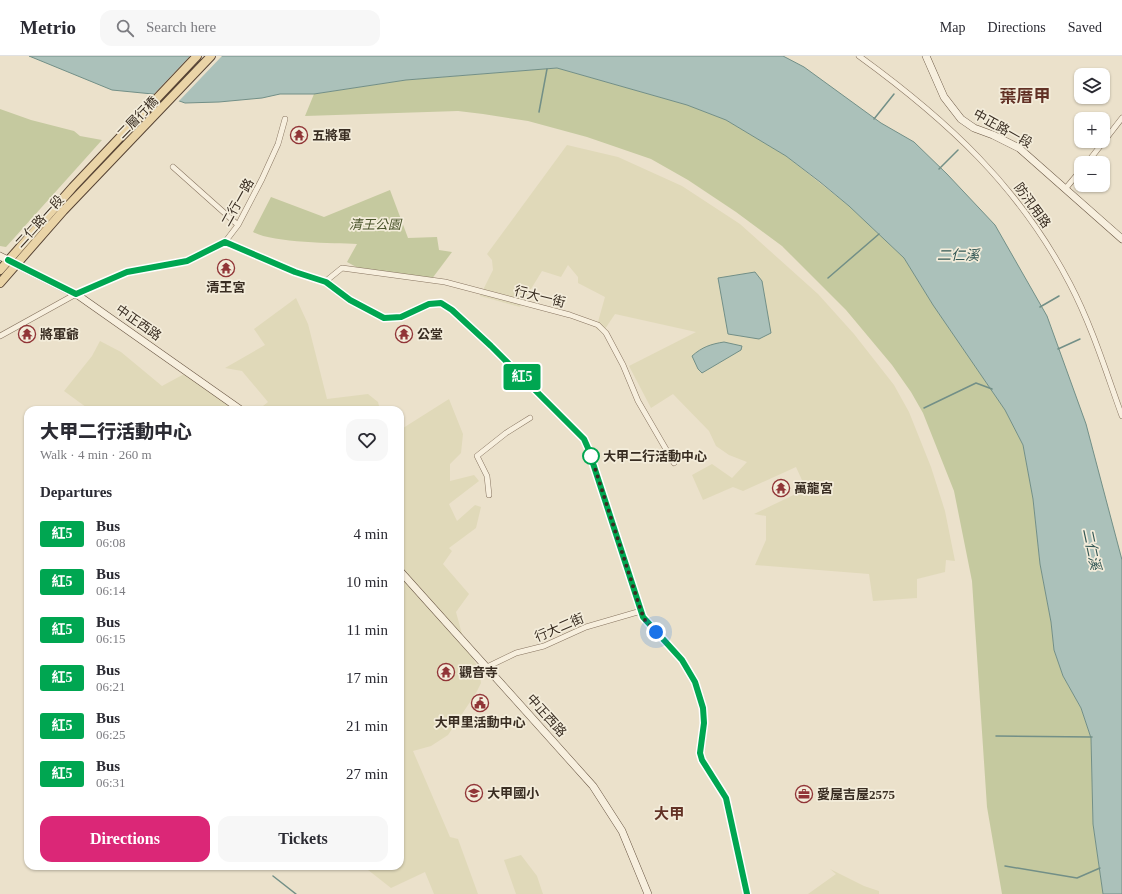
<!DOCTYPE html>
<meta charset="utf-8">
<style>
:root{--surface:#fff;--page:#f7f7f7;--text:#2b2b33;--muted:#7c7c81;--line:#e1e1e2;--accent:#db2777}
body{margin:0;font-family:"Times New Roman","Noto Sans TC",serif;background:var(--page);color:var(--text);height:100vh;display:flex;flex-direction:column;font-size:15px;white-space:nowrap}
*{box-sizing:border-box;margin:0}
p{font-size:13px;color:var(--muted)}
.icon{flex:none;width:22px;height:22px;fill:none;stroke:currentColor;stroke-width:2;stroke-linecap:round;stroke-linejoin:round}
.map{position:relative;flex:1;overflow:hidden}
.sheet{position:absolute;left:24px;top:350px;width:380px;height:464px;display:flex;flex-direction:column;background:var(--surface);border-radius:12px;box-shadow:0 1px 3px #0004}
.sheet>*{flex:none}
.badge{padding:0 8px;border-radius:3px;font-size:14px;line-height:26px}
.fabs{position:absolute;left:1074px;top:12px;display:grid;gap:8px}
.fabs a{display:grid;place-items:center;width:36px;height:36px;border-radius:8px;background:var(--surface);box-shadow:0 1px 3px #0004;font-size:20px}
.you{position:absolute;width:20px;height:20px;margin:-10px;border:3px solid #fff;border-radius:50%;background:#1a73e8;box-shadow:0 0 0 6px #1a73e833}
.map>.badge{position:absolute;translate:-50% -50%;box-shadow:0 0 0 2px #fff}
h2{padding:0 16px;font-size:15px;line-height:36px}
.round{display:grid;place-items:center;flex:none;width:42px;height:42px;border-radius:12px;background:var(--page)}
.overview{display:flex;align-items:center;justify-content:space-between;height:68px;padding:0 16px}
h1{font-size:19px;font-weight:800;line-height:30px}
.button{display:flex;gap:8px;margin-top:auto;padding:8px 16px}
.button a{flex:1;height:46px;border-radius:12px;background:var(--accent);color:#fff;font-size:16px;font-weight:800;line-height:46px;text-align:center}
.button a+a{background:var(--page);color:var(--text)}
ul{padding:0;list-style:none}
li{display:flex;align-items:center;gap:12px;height:48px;padding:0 16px}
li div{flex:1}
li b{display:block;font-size:15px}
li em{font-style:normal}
li .badge{min-width:44px;font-weight:700;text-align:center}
header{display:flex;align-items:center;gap:24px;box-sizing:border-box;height:56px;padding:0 20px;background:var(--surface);border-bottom:1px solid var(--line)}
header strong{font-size:19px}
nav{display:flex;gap:22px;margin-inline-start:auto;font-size:14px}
.search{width:280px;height:36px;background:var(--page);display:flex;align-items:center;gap:10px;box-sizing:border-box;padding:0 14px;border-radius:12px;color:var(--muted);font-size:15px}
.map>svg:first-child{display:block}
.farmland{fill:#e0d9b9}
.green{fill:#c5c99f}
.water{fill:#abc1ba;stroke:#728f87}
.pier{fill:#ebe1cb}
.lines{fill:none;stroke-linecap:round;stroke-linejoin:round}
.stream{stroke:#728f87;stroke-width:1.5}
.street-casing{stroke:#877460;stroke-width:6}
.secondary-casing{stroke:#695643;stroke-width:8}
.primary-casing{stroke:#564334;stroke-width:10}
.street{stroke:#f7efde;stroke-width:5}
.secondary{stroke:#f7efde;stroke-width:7}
.primary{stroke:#ead4a7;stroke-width:8}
.line-casing{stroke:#fff;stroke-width:9}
.line{stroke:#00a651;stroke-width:6}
.walk{stroke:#392d22;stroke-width:4;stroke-dasharray:0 7.2}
.stop-dot{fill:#fff;stroke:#00a651;stroke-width:2}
.labels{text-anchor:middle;stroke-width:3.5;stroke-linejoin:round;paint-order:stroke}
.street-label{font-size:13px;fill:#392d22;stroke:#f3ecda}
.poi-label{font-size:13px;font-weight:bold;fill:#392d22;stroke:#f3ecda;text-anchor:start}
.park-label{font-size:13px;font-style:italic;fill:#4a542b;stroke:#f3ecda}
.stop-label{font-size:13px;font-weight:bold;fill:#392d22;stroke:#f3ecda;text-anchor:start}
.water-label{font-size:14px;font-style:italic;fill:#335754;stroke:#f3ecda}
.quarter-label{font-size:15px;font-weight:bold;fill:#623125;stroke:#f3ecda}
.district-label{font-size:17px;font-weight:bold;fill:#623125;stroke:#f3ecda}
</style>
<header>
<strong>Metrio</strong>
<div class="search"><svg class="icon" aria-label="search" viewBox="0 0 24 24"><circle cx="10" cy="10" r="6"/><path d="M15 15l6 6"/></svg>Search here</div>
<nav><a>Map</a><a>Directions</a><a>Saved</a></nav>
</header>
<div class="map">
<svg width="1122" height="838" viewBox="0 0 1122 838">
<rect width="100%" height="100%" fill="#ebe1cb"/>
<path class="farmland" d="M567,89L618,101L682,130L740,168L818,238L854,278L894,329L909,356L931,411L945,455L955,505L946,504L945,516L917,523V542L873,545L869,518L755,509L766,484V460L754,458L806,433L796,411L743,435L733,431L703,444L692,419L712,408L732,422L747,406L729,399L716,390L709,375L673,338L651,352L629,310L696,276L615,258L603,276L596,273L605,241L578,227V221L568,209L561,221L542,215L520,251L480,240L493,214L492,204L487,198Z
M296,242L308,268L327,343L368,338L378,346L380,354H258L268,346L242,315L225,312L265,289L254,273Z
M100,285L121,296L162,330L186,317L238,354H90L64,335L92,300Z
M449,343L463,378L461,397L450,408V425L474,419L479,425L449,448L457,465L475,449L481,451L476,472L449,492L452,495L443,508L469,538L456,556L465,589L479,613L481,627L476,637L448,679L431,690L413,695L450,781L458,783L478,838H434L425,816L391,832L363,810H400V374Z
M521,799L537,820L543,838H516L504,804Z
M830,813L864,830L879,835V838H808L836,818Z"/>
<path class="green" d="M557,12L687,49L726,64L786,100L849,150L904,202L933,249L1005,354L1023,389L1033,443L1040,508L1051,566L1054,594L1063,620L1081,652L1091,682L1093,768L1103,838H1002L987,751L972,525L954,435L923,357L911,336L892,309L846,254L782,190L736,156L688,124L651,103L587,81L528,65L483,58L458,55L305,60L314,38L406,24Z
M0,53L31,64L74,75L80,80L102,84L6,191L0,190Z
M390,134L408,182L437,181L439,194L452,196L431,224L362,214L347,206L357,188C334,187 272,187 253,176L271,141L324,161Z"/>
<path class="water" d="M29,0H783L804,11L881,67L914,86L947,118L995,169L1047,260L1086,368L1122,504V838H1103L1093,768L1091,682L1081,652L1063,620L1054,594L1051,566L1040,508L1033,443L1023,389L1005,354L933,249L904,202L849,150L820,126L786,100L726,64L687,49L557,12L406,24L314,38H280L262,42L219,46L185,47L163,39L112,34Z
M755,216L762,225L771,277L759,283L728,278L718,222Z
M724,286L742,290L741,294L702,317L698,313L692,300C702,291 711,288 724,286Z"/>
<path class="pier" d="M190,0H222L178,46L163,41L152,40Z"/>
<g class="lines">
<path class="stream" d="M539,56L547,13
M874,63L894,38
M939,113L958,94
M828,222L879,178
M1040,251L1059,240
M1058,293L1080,283
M924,352L976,327L992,333
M996,680L1092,681
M1005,810L1077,822L1100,812
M273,820L296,838"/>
<g class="street-casing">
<path id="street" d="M859,0C947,64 1019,130 1070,228C1092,270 1106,316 1122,360
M1087,107L1122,62
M173,111L238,169
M1066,132L1081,114
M225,186L295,216L326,225L350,244L383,262L401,261L429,249L441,247L452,254L491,290L584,383L588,392L643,561L682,604L695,626L703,652L704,667L700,697L702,704L726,742L747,838
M326,225L342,212L445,226L570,259L598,269L606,277L623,309L638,345L674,407
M0,280L76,238L106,224L127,216L187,205L225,186L238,169L262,123L278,88L285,63
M489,439L487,420L477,400L506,377L530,362
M487,611L516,597L544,590L586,571L641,555"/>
</g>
<g class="secondary-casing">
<path id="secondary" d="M926,0L944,41L961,63L974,72L993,79L1019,92L1122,183
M0,200L79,240L241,354
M400,515L593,730L622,775L648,838"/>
</g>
<g class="primary-casing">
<path id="primary" d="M0,214L73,131L197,0
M0,227L63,155L211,0"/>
</g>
<use href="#street" class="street"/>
<use href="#secondary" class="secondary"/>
<use href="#primary" class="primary"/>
</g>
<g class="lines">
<g class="line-casing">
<path id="line" d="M8,204L76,238L127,216L187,205L225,186L295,216L326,226L350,244L384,262L401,261L429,248L441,247L452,254L491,290L584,383L588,392L643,561L682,604L695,626L703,652L704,667L700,697L702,704L726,742L747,838"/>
</g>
<use href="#line" class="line"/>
<path class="walk" d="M591,400L641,555L645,564L656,576"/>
</g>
<defs>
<g id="temple-ring" transform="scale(0.9)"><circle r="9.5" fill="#f3ecda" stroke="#913537" stroke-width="1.5"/><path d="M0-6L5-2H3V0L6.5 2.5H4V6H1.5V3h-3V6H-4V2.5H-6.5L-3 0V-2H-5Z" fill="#913537"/></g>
<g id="civic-ring" transform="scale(0.9)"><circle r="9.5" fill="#f3ecda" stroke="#913537" stroke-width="1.5"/><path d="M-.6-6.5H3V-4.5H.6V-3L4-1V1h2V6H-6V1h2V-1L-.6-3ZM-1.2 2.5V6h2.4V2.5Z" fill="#913537"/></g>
<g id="school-ring" transform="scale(0.9)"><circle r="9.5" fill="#f3ecda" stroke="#913537" stroke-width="1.5"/><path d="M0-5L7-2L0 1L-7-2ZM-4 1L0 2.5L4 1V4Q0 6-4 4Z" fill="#913537"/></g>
<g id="office-ring" transform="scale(0.9)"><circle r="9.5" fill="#f3ecda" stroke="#913537" stroke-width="1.5"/><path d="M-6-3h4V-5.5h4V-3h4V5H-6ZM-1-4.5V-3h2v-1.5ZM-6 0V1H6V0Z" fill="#913537"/></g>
</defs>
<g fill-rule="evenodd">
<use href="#temple-ring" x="299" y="79"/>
<use href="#temple-ring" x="226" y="212"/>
<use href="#temple-ring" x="27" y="278"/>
<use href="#temple-ring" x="404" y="278"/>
<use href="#temple-ring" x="781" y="432"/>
<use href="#temple-ring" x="446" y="616"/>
<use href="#civic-ring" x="480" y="647"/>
<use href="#school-ring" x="474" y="737"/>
<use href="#office-ring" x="804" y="738"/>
</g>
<circle class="stop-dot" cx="591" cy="400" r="8"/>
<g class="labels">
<g class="street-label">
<text transform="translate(137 61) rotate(-46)" y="5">二層行橋</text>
<text transform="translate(1003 72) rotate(29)" y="5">中正路一段</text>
<text transform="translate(237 146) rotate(-61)" y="5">二行一路</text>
<text transform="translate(1033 149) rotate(54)" y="5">防汛用路</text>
<text transform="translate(39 165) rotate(-48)" y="5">二仁路一段</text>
<text transform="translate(540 240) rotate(14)" y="5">行大一街</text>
<text transform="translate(139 266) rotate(35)" y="5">中正西路</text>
<text transform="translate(559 571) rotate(-23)" y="5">行大二街</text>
<text transform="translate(547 659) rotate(48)" y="5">中正西路</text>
</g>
<g class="poi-label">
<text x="312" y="84">五將軍</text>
<text x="226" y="236" text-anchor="middle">清王宮</text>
<text x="40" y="283">將軍爺</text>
<text x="417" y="283">公堂</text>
<text x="794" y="437">萬龍宮</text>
<text x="459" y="621">觀音寺</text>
<text x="480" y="671" text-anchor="middle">大甲里活動中心</text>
<text x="487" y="742">大甲國小</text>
<text x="817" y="743">愛屋吉屋2575</text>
</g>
<g class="park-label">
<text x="375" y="173">清王公園</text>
</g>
<g class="stop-label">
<text x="603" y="405">大甲二行活動中心</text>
</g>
<g class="water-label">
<text x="958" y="204">二仁溪</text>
<text transform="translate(1092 493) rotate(78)" y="5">二仁溪</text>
</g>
<g class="quarter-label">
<text x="669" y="763">大甲</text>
</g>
<g class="district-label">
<text x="1025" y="46">葉厝甲</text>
</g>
</g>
</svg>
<div class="fabs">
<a><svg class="icon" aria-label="layers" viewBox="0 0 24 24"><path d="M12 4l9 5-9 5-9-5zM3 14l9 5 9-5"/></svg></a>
<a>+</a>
<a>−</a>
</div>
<div class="you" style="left:656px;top:576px"></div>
<b class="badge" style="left:522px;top:321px;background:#00a651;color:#fff">紅5</b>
<section class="sheet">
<div class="overview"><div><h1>大甲二行活動中心</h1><p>Walk · 4 min · 260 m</p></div><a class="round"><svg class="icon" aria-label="heart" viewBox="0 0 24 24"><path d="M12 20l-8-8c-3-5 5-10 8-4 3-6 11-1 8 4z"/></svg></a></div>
<h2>Departures</h2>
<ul>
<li><span class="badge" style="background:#00a651;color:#fff">紅5</span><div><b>Bus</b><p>06:08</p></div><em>4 min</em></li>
<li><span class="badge" style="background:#00a651;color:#fff">紅5</span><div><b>Bus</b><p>06:14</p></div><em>10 min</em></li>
<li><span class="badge" style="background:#00a651;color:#fff">紅5</span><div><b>Bus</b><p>06:15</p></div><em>11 min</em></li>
<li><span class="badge" style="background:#00a651;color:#fff">紅5</span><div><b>Bus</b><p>06:21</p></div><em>17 min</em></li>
<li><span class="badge" style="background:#00a651;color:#fff">紅5</span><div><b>Bus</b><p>06:25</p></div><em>21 min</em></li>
<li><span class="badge" style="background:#00a651;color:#fff">紅5</span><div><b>Bus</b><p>06:31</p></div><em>27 min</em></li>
</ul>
<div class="button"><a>Directions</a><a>Tickets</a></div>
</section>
</div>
